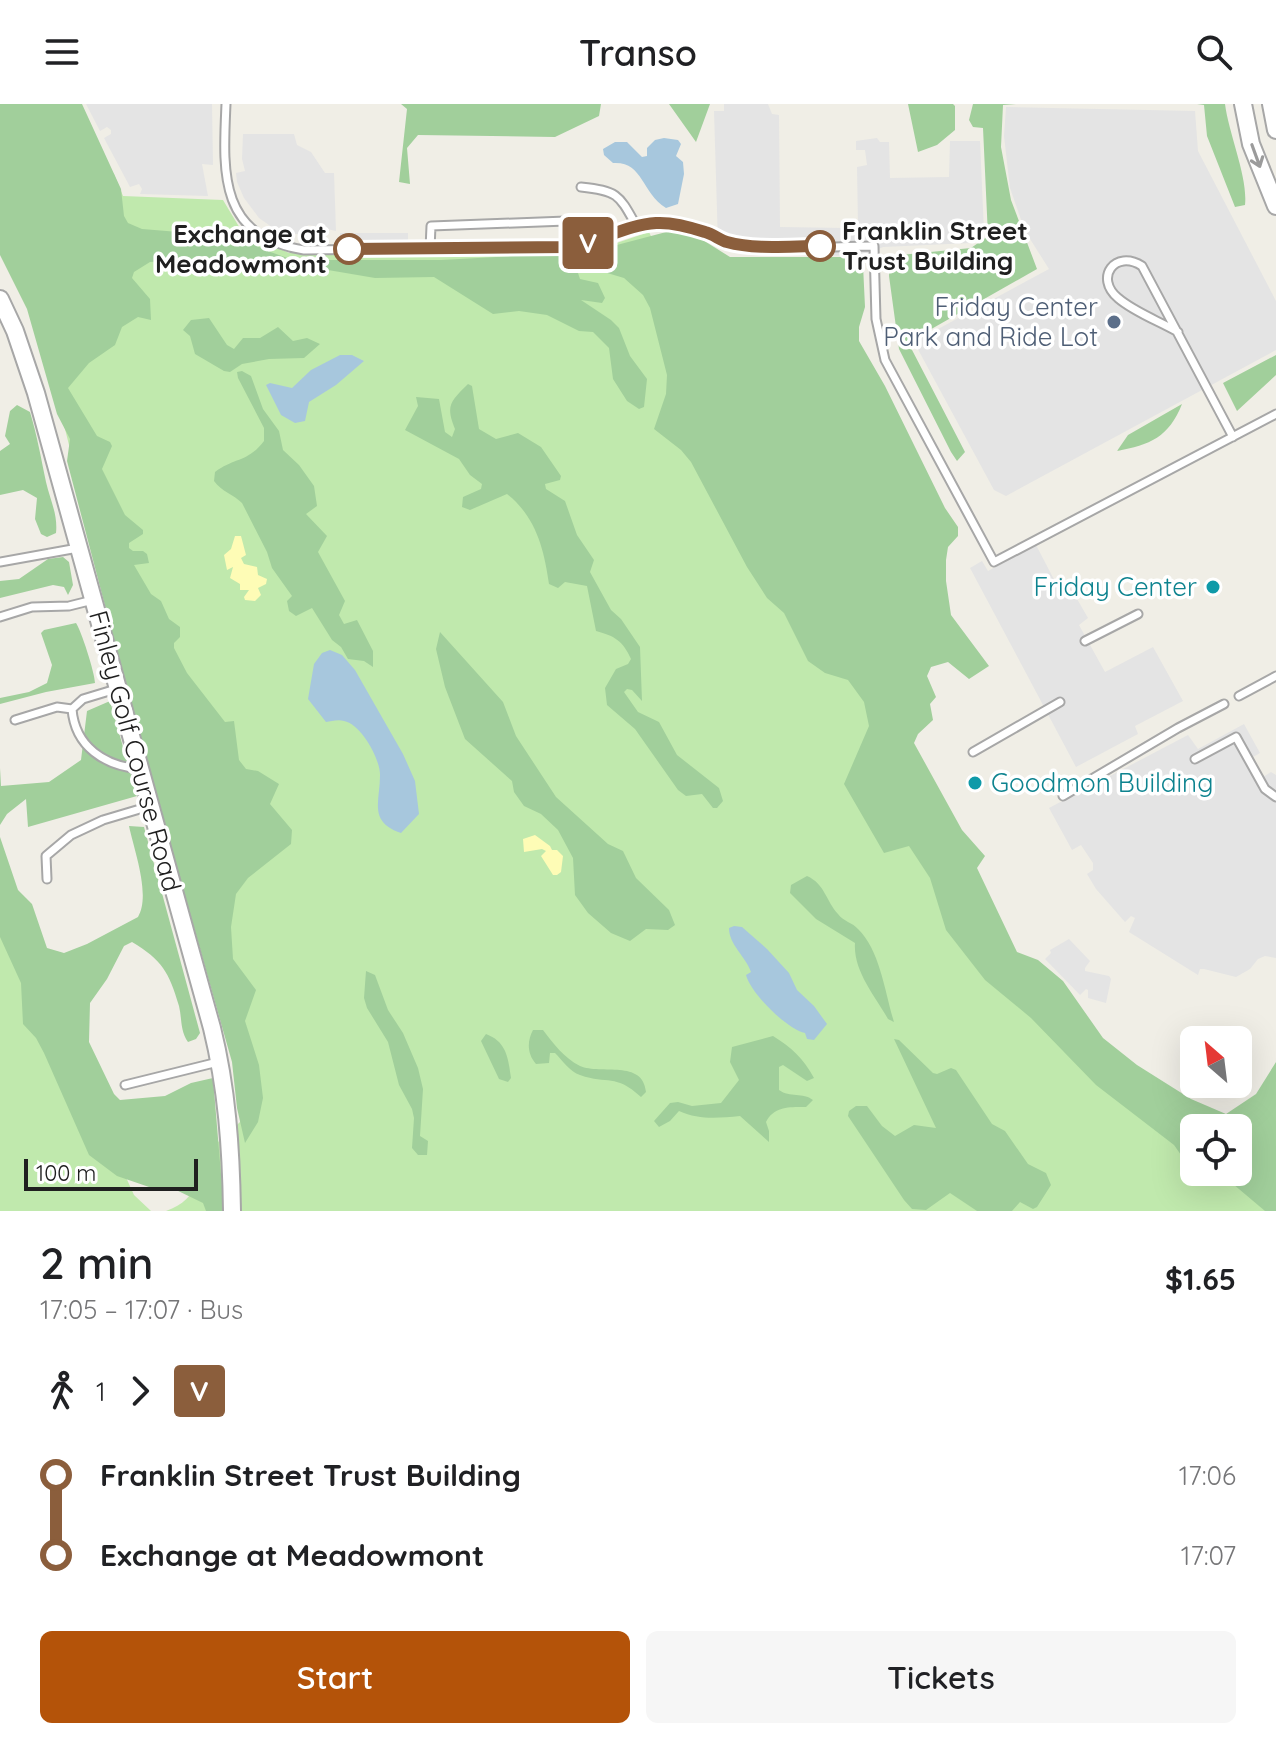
<!DOCTYPE html>
<meta charset="utf-8">
<style>
:root{--surface:#fff;--page:#f6f6f6;--text:#202124;--muted:#757577;--accent:#b45309}
body{margin:0;font-family:Quicksand,sans-serif;background:var(--page);color:var(--text);height:100vh;display:flex;flex-direction:column;font-size:30px;white-space:nowrap}
*{box-sizing:border-box;margin:0}
p{font-size:26px;color:var(--muted)}
.icon{flex:none;width:44px;height:44px;fill:none;stroke:currentColor;stroke-width:2;stroke-linecap:round;stroke-linejoin:round}
.map{position:relative;height:1107px;overflow:hidden}
.details{display:flex;flex-direction:column;background:var(--surface);flex:1}
.details>*{flex:none}
.badge{padding:0 16px;border-radius:6px;font-size:28px;line-height:52px}
.needle{width:52px;rotate:332deg}
.controls{position:absolute;left:1180px;top:922px;display:grid;gap:16px}
.controls a{display:grid;place-items:center;width:72px;height:72px;border-radius:12px;background:var(--surface);box-shadow:0 8px 32px #0002;font-size:40px}
.scale{position:absolute;left:24px;bottom:20px;width:174px;box-sizing:border-box;padding-left:8px;border:4px solid #202020;border-top:0;font-size:22px;line-height:28px;white-space:nowrap;color:#202020;-webkit-text-stroke:6px #fff;paint-order:stroke}
.map>.badge{position:absolute;translate:-50% -50%;box-shadow:0 0 0 4px #fff}
.legs{display:flex;align-items:center;gap:12px;height:88px;padding:0 40px;font-size:26px}
.legs p{margin-inline-start:auto}
.headline{display:flex;align-items:center;justify-content:space-between;height:136px;padding:0 40px}
h1{font-size:44px;font-weight:600;line-height:60px}
.button{display:flex;gap:16px;margin-top:auto;padding:16px 40px}
.button a{flex:1;height:92px;border-radius:12px;background:var(--accent);color:#fff;font-size:32px;font-weight:600;line-height:92px;text-align:center}
.button a+a{background:var(--page);color:var(--text)}
ul{padding:0 40px;list-style:none}
li{display:flex;align-items:center;gap:28px;height:80px;font-size:30px}
li i{display:grid;place-items:center;width:12px;height:100%;margin:0 10px;background:currentColor}
li i::after{content:'';width:20px;height:20px;margin:-10px;border:6px solid;border-radius:50%;background:var(--surface)}
li p{margin-inline-start:auto}
li:first-child i{background:linear-gradient(#0000 50%,currentColor 0)}
li:last-child i{background:linear-gradient(currentColor 50%,#0000 0)}
header{display:flex;justify-content:space-between;align-items:center;height:104px;padding:0 40px;background:var(--surface);font-size:36px;font-weight:600}
.map>svg:first-child{display:block}
.grass{fill:#c0e9ad}
.forest{fill:#a1cf9b;fill-rule:evenodd}
.sand{fill:#fefcb6}
.parking{fill:#e4e4e4}
.water{fill:#a7c7dd}
.lines{fill:none;stroke-linecap:round;stroke-linejoin:round}
.service-casing{stroke:#a7a7a7;stroke-width:11}
.tertiary-casing{stroke:#a7a7a7;stroke-width:20}
.service{stroke:#fff;stroke-width:7}
.tertiary{stroke:#fff;stroke-width:16}
.oneway{stroke:#9b9b9b}
.line-1-casing{stroke:#fff;stroke-width:18}
.line-1{stroke:#8b5e3c;stroke-width:12}
.stop-1-dot{fill:#fff;stroke:#8b5e3c;stroke-width:4}
.service-dot{fill:#5c6f8a;stroke:#fff;stroke-width:3}
.culture-dot{fill:#0f9aa8;stroke:#fff;stroke-width:3}
.labels{text-anchor:middle;stroke-width:7;stroke-linejoin:round;paint-order:stroke}
.stop-label{font-size:26px;font-weight:bold;fill:#202020;stroke:#fff;text-anchor:start}
.service-label{font-size:26px;fill:#4e5e75;stroke:#fff;text-anchor:end}
.culture-label{font-size:26px;fill:#0d838f;stroke:#fff;text-anchor:end}
.street-label{font-size:26px;fill:#202020;stroke:#fff}
</style>
<header><svg class="icon" aria-label="menu" viewBox="0 0 24 24"><path d="M4 6h16M4 12h16M4 18h16"/></svg>Transo<svg class="icon" aria-label="search" viewBox="0 0 24 24"><circle cx="10" cy="10" r="6"/><path d="M15 15l6 6"/></svg></header>
<div class="map">
<svg width="1276" height="1107" viewBox="0 0 1276 1107">
<rect width="100%" height="100%" fill="#f0eee6"/>
<path class="grass" d="M0,0L114,70L123,92L223,96L241,126L289,149H587L649,128L980,827L1194,1042V1068H1225L1271,1107H166C201,1095 199,1067 216,1041C222,1032 233,1025 240,1018V985L203,837L167,733L62,313Z
M0,758L114,1047L134,1091L151,1107H0Z"/>
<path class="forest" d="M0,0H82L121,85L124,112L128,119L142,125L240,133L265,146L293,156H441L531,151L575,152L670,127L698,133L730,153H848L857,154L863,161L865,203L859,223V237L885,282L945,404L958,423V432L948,443L946,456V477L951,511L989,562L969,575L948,558L931,563L927,572L936,593L930,600L933,616L918,630L914,639L962,726L985,752L977,764L1017,848L1038,856L1063,877L1103,934L1137,961L1191,995L1226,1010L1256,990L1276,958V1107H1265L1233,1080L1191,1075L1188,1072L1186,1058L1174,1041L1096,981L1031,914L985,876L946,826L930,774L909,742L884,749L844,680L869,622L864,598L848,576L825,569L808,557L784,509L767,494L747,463L691,358L681,346L654,325L666,290L667,271L650,204L643,191L624,174L587,163H576L580,175L598,179L605,194L602,199L581,196L611,216L619,224L630,252L647,275L644,303L639,305L627,297L613,275L609,244L593,228L579,227L547,211L519,207L493,210L434,173L375,174L328,166L275,167L198,155L150,158L134,168L132,174L150,195L151,216L138,213L122,223L115,241L89,259L68,284L97,332L110,338L112,342L102,365L125,411L143,426V430L129,439V444L133,447H143L147,450L149,459L134,461L151,490L161,497L169,515L180,523V533L174,539V544L187,569L225,618L234,617L239,656L246,665L258,667L279,680L270,700L292,726L291,740L248,774L236,790L231,823L233,855L256,886L245,917L259,961L263,994L258,1018L245,1039L237,1004L232,958L134,612L67,357L70,335L57,310L27,205L0,151ZM1194,1024H1238V1068H1194Z
M401,0H601L599,12L555,33L418,31L407,44L410,80L399,78L407,5Z
M669,0H710L696,38Z
M908,0H953L955,2V26L937,41L918,48Z
M973,0H1016L1003,1L1001,43L1011,96L1037,165L912,236L911,244L965,348L957,357L951,348L899,245L889,172L890,152L971,144L988,132L983,24L973,23L969,16Z
M1197,0H1225C1229,31 1248,73 1245,101L1235,103L1207,32L1204,1Z
M209,214L227,241L234,245L243,234H260L278,223L293,237L307,234L320,240L304,254L269,255L242,260L230,268L224,267L195,250L190,232L183,226L191,216Z
M1276,251V271L1237,307L1223,279Z
M242,267L251,272L263,305L279,327L283,346L299,361L314,382L317,402L306,410L327,432L318,448L345,497L339,511L344,520L357,516L373,547V563L364,557L348,555L341,543L332,536L312,504L296,512L289,507L287,497L292,492L272,464L267,448L242,399C233,390 222,388 214,377L215,368C235,353 247,359 264,337V324L238,274L237,268Z
M468,280L472,282L479,325L496,335L518,329L541,343L561,372L560,376L545,380L546,385L565,397L577,431L594,456L590,468L611,506L621,515L640,543L642,597L632,586L627,585L624,588L638,608L659,618L677,651L719,684L723,697L717,704H713L702,690L686,692L678,686L635,625L607,601L605,584L616,565L628,560L631,555C623,537 615,532 596,527L587,482L565,478L558,484L549,480C544,445 536,413 507,390L470,406L462,403L463,393L481,385L482,380L470,371L459,355L405,326L418,302L416,293L439,295L445,328L452,333L455,325C445,301 451,297 468,280Z
M1182,300C1169,333 1150,341 1117,347L1128,331Z
M17,301L30,308C37,331 41,354 46,378C50,396 58,410 56,429L47,433L41,430L35,415L37,394L23,386L0,391V347L10,340L5,332L10,307Z
M63,453L69,458L73,481L68,491L64,483L53,481L0,494V477L19,475L48,455Z
M76,519C81,526 95,569 95,579L46,588L0,600V594L29,588L47,579L52,561L41,529L44,526Z
M440,528L503,598L516,632L556,693L608,740L623,747L636,774L669,806L675,821L668,826L646,825L630,837L611,829L588,809L575,791L573,754L558,726L541,710L524,702L514,688L512,677L465,635L445,583L436,545Z
M110,597L137,692L28,723L26,695L7,710L0,721V664L1,682L49,678L81,656L87,607Z
M129,722L144,723L200,929L196,935L188,938C180,927 182,914 179,902C169,868 162,856 132,838L124,842L107,875L90,899L89,938L114,990L120,996L165,992L191,979L213,974L224,1107H206L203,1099L172,1084H152L117,1072L89,1051L44,949L36,934L23,920L21,879L0,833V733L18,786L32,800L47,844L64,849L87,840L138,813C151,791 134,746 129,722Z
M807,772C825,780 826,797 838,810C843,817 853,819 858,825C880,846 885,889 894,918L888,915C875,892 853,867 855,839L816,815L790,789L791,781Z
M366,867L375,871L388,906L403,929L418,964L423,985L420,1032L428,1037L427,1051H418L412,1044L414,1014L412,1005L399,981L388,938L367,904L364,894Z
M533,926H543C553,939 564,954 580,962C601,971 643,955 646,988L641,993C615,969 608,981 580,971C570,968 562,956 555,949H550L549,959L536,960C527,950 527,937 533,926Z
M486,930C507,938 508,954 511,974L508,978L499,975L481,937Z
M773,932C791,943 804,955 814,974L807,977L783,961L779,963V986C790,994 803,988 813,996L806,1003C790,1003 774,1002 766,1018L769,1027V1038L740,1012C718,1014 699,1016 679,1007L670,1017L659,1023L654,1017L670,999L678,998L692,1002L721,999L739,976L730,958L732,943Z
M894,935L899,936L933,969L937,970L951,964L956,966L992,1020L1005,1027L1028,1060L1046,1069L1051,1081L1037,1103L1033,1105L1020,1098L1012,1107H977L950,1089L926,1106L912,1105L904,1096L848,1012L849,1007L856,1002H867L882,1022L895,1032L914,1021L936,1024Z"/>
<path class="sand" d="M235,432H241L246,451L241,454L244,460L257,463L258,471L267,475L266,480L258,484L261,491L255,497L245,496L244,493L249,486H240V480L230,474L233,463L227,466L224,451L231,445Z
M535,731L550,742L552,746H557L563,752L561,768L557,771H553L541,752L546,747L542,745L524,748L523,735Z"/>
<path class="parking" d="M86,0H212L213,61L202,60L208,92L140,90L142,85L139,80L130,83L104,34L111,30V26L107,23L100,27Z
M724,0H768L772,10L779,11L780,123L846,124L858,122L857,63L867,61L865,46H856V37L877,34L880,38H889L890,74L949,73L950,37H980L984,128L971,139L883,143L863,152L740,150L718,140L714,7H724Z
M1006,3L1195,7L1198,47L1276,197V246L1006,392L994,386L914,238L1049,165L1025,127L1010,84L1004,32Z
M243,30H294L297,41L311,48L325,69H334L336,127L309,121L305,123L303,130H290L276,126L259,114L244,94L237,78L236,69L245,67L242,55Z
M340,129H408V148L340,149Z
M1036,441L1059,485L1069,481L1088,514L1079,521L1105,568L1153,543L1183,597L1135,622L1138,630L1076,663L970,464L982,457L988,467Z
M1244,620L1260,649L1253,653L1254,659L1263,673L1271,668L1276,671V854L1265,852L1258,855L1250,865L1236,873L1204,865H1200L1198,871L1129,828L1135,814L1131,812L1125,818L1096,785L1087,770L1093,766V759L1081,741L1072,746L1049,704L1188,631L1198,645Z
M1069,835L1090,857L1085,864V867L1109,872L1111,875L1106,899L1088,894V886L1086,885L1080,891L1045,855L1051,849L1050,846Z"/>
<path class="water" d="M664,34L678,36L681,40L676,52L683,58L684,70L678,100L666,104C641,88 643,57 613,59L604,51L603,45L615,38H627L642,53L647,52V44L655,36Z
M340,251H352L364,257L336,281L309,298L305,317L295,319L281,311L266,281L270,279L292,284L311,266Z
M330,546L342,551L355,566L403,650L415,677L419,710L401,729C368,718 380,697 380,672C381,656 361,620 344,617C339,615 331,617 326,618L308,595L314,560L322,549Z
M734,822L742,823L767,845L789,869L797,886L814,902L827,920L814,936L807,935L805,929C787,925 751,890 746,871L751,868C746,853 729,841 729,824Z"/>
<g class="lines">
<g class="service-casing">
<path id="service" d="M226,0C223,68 218,133 304,146L567,143C599,139 630,118 662,119C692,120 716,136 745,141C783,147 834,142 874,142L876,215L885,256L994,458L1276,310
M581,83C619,87 619,91 637,123
M430,145L431,122L566,117L567,143
M1178,228C1159,217 1134,208 1118,194C1094,174 1115,145 1142,162L1233,333
M0,458L78,444
M0,513L32,503L69,502L93,496
M1085,537L1138,510
M116,585L83,595L72,605C75,643 105,662 140,665
M1239,592L1276,572
M15,616L57,603L72,605
M973,648L1060,598
M1195,655L1236,633L1265,685L1276,693
M1063,692L1178,624L1224,600
M47,775L46,752L71,731L103,716L150,702
M125,981L218,958"/>
</g>
<g class="tertiary-casing">
<path id="tertiary" d="M1243,0L1251,40L1276,102
M1271,0L1276,26
M0,195L15,227L36,289L212,924C227,985 231,1044 232,1107"/>
</g>
<use href="#service" class="service"/>
<use href="#tertiary" class="tertiary"/>
</g>
<defs><path id="oneway-shaft" d="M-6 0H5M1.5-3L5.5 0L1.5 3" fill="none" stroke-width="1.6" stroke-linecap="round" stroke-linejoin="round" transform="scale(2)"/></defs>
<use class="oneway" href="#oneway-shaft" transform="translate(1256 52) rotate(70)"/>
<g class="lines">
<g class="line-1-casing">
<path id="line-1" d="M349,145L567,143C598,139 626,121 656,119C672,118 690,123 705,128C713,130 720,136 727,138C756,146 790,142 820,142"/>
</g>
<use href="#line-1" class="line-1"/>
</g>
<g class="stop-1-dot">
<circle cx="820" cy="142" r="14"/>
<circle cx="349" cy="145" r="14"/>
</g>
<circle class="service-dot" cx="1114" cy="218" r="8"/>
<g class="culture-dot">
<circle cx="1213" cy="483" r="8"/>
<circle cx="975" cy="679" r="8"/>
</g>
<g class="labels">
<g class="stop-label">
<text x="842" y="136">Franklin Street<tspan x="842" dy="30">Trust Building</tspan></text>
<text x="327" y="139" text-anchor="end">Exchange at<tspan x="327" dy="30">Meadowmont</tspan></text>
</g>
<g class="service-label">
<text x="1098" y="212">Friday Center<tspan x="1098" dy="30">Park and Ride Lot</tspan></text>
</g>
<g class="culture-label">
<text x="1197" y="492">Friday Center</text>
<text x="991" y="688" text-anchor="start">Goodmon Building</text>
</g>
<g class="street-label">
<text transform="translate(135 647) rotate(75)" y="9">Finley Golf Course Road</text>
</g>
</g>
</svg>
<div class="controls">
<a><svg class="needle" viewBox="-14 -14 28 28"><path d="M0-13l5 13h-10z" fill="#e53935"/><path d="M0 13l5-13h-10z" fill="#757577"/></svg></a>
<a><svg class="icon" aria-label="locate" viewBox="0 0 24 24"><circle cx="12" cy="12" r="6"/><path d="M12 2v4M12 18v4M2 12h4M18 12h4"/></svg></a>
</div>
<div class="scale">100 m</div>
<b class="badge" style="left:588px;top:139px;background:#8b5e3c;color:#fff">V</b>
</div>
<section class="details">
<div class="headline"><div><h1>2 min</h1><p>17:05 – 17:07 · Bus</p></div><b>$1.65</b></div>
<div class="legs"><svg class="icon" aria-label="walk" viewBox="0 0 24 24"><circle cx="13" cy="4" r="2"/><path d="M13 8l-2 6 4 7M11 14l-3 7M7 12l3-4h3l4 4"/></svg>1<svg class="icon" aria-label="forward" viewBox="0 0 24 24"><path d="M9 5l7 7-7 7"/></svg><b class="badge" style="background:#8b5e3c;color:#fff">V</b></div>
<ul>
<li><i style="color:#8b5e3c"></i><b>Franklin Street Trust Building</b><p>17:06</p></li>
<li><i style="color:#8b5e3c"></i><b>Exchange at Meadowmont</b><p>17:07</p></li>
</ul>
<div class="button"><a>Start</a><a>Tickets</a></div>
</section>
